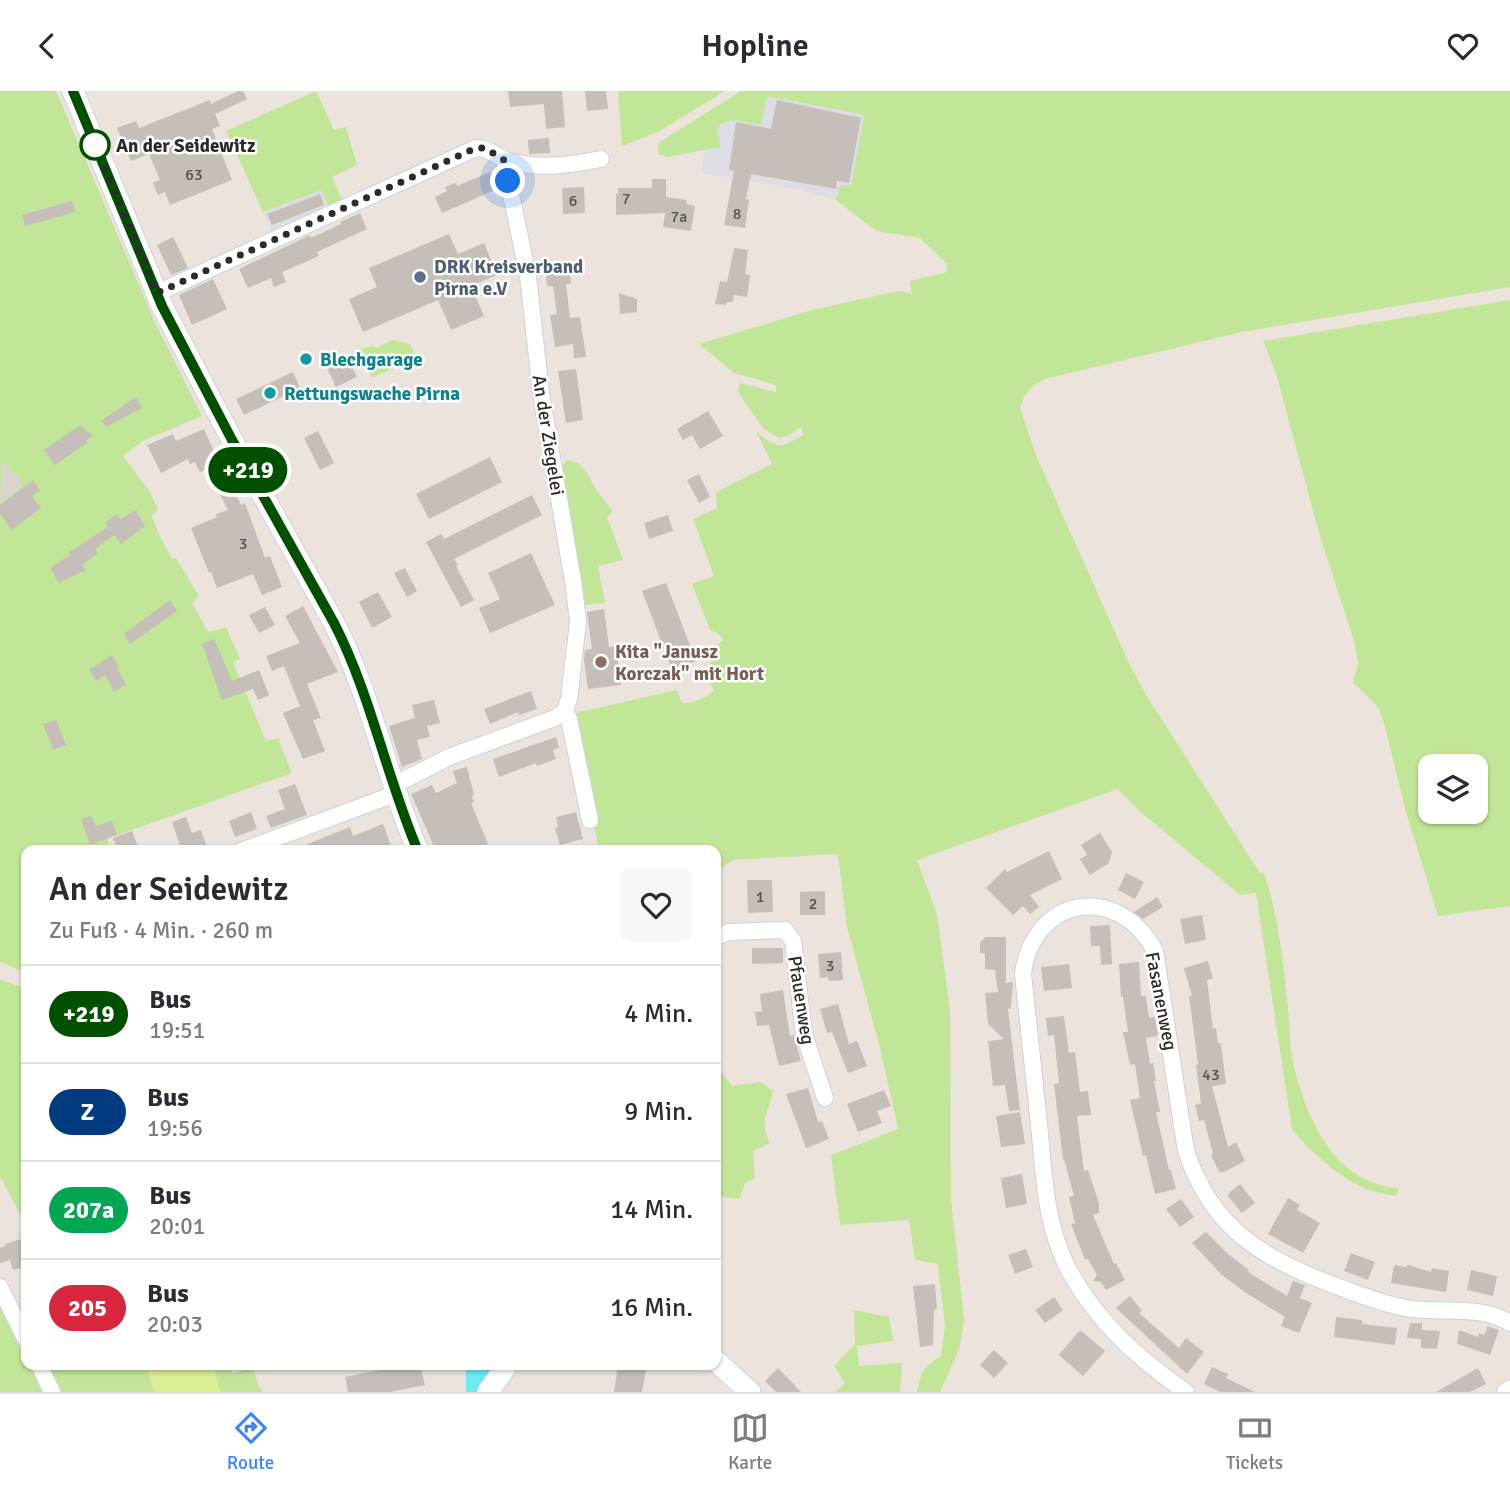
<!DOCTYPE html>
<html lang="de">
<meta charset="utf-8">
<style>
:root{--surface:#fff;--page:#f7f7f7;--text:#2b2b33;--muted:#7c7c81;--line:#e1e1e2;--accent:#3886ff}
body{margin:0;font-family:Signika,sans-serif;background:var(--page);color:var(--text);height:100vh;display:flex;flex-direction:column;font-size:26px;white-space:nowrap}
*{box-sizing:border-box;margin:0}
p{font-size:23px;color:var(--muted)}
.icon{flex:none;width:38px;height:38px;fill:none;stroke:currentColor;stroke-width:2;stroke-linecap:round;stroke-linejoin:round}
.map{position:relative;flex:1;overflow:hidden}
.sheet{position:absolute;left:21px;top:754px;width:700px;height:525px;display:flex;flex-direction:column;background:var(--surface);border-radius:14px;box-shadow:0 2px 5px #0004}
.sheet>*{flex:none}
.badge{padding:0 14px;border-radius:23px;font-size:24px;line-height:46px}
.fabs{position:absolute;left:1418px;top:663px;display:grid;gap:14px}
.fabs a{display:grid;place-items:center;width:70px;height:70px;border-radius:14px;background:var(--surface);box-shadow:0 2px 5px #0004;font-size:35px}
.you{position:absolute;width:35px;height:35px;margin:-18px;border:5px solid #fff;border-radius:50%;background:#1a73e8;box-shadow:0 0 0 10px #1a73e833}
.map>.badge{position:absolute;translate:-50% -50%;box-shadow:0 0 0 4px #fff}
.round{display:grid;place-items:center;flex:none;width:74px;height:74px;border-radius:14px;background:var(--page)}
.overview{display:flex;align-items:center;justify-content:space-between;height:119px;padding:0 28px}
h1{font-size:33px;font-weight:600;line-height:52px}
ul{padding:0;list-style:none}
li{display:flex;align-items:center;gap:21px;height:98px;padding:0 28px;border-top:2px solid var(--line)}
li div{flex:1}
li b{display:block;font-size:26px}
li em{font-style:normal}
li .badge{min-width:77px;font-weight:700;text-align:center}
header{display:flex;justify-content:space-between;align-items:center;height:91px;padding:0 28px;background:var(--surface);font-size:32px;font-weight:600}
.dock{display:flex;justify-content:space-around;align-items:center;height:98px;border-top:2px solid var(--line);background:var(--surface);font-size:19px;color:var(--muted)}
.dock a{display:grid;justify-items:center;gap:4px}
.dock .on{color:var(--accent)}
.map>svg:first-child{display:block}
.industrial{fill:#dedde6}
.green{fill:#c2e697;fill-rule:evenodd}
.pitch{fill:#daee92}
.plaza{fill:#d9d4d0}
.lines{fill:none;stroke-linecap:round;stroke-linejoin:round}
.river{stroke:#6cebf4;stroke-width:26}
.building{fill:#c6beb8}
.street-casing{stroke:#cbd2dd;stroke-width:18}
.secondary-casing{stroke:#cbd2dd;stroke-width:23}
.street{stroke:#fff;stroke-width:16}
.secondary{stroke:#fff;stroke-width:21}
.line-casing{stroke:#fff;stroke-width:16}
.line{stroke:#005000;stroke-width:10}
.walk{stroke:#2b2b2b;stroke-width:7;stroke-dasharray:0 12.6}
.stop-dot{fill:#fff;stroke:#005000;stroke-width:3.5}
.service-dot{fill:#5c6f8a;stroke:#fff;stroke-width:2.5}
.culture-dot{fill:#0f9aa8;stroke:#fff;stroke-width:2.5}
.education-dot{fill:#8d6e63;stroke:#fff;stroke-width:2.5}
.labels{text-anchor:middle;stroke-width:5;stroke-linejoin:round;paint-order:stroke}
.number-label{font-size:16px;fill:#52504e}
.stop-label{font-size:19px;font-weight:bold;fill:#2b2b2b;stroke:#fff;text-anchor:start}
.service-label{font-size:19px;font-weight:bold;fill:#4e5e75;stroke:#fff;text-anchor:start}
.culture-label{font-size:19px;font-weight:bold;fill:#0d838f;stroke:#fff;text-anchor:start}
.street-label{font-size:19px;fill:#2b2b2b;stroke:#fff}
.education-label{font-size:19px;font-weight:bold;fill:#785e54;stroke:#fff;text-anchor:start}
</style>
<header><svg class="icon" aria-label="back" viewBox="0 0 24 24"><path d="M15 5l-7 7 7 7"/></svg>Hopline<svg class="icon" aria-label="heart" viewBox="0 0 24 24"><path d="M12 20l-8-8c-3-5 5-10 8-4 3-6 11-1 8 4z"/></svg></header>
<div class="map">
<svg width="1510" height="1301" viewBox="0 0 1510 1301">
<rect width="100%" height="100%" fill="#ede3dd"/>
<path class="industrial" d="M767,5L865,24L851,96L840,94L836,109L797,98L702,82L704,59L720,55L718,35L731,29L761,34Z
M322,99L329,118L273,144L263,121Z"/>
<path class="green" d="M0,0H56L154,229L202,325L143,350L123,365L150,401L158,418L152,425L159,443L172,468L176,467L199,505L192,512L208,541L226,536L240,568L233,571L266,650L278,647L292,682L107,748L111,759L26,760V882L0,871Z
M316,0L334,39L346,36L357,74L332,86L343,112L329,118L322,99L263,121L226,40Z
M618,0H725L658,41L622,55Z
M741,0H1510V196L1242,241L1045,288L1034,294L1025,304L1020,317L1038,369L1128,570L1146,604L1260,782L1262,781L1265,785C1279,826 1285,885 1289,928C1290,942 1290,957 1293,971C1306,1027 1334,1093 1399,1097L1396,1105C1385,1103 1373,1101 1364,1097C1340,1087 1307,1058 1292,1038L1256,802L1240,804L1137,718L1118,698L917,769L937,823L950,919L951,1109L964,1228L960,1256L940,1301H917C921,1281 923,1276 941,1265L945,1235L938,1173L915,1169L909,1129L840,1134L831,1064L898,1038L880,957L847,836L838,763L733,769L716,780V760L599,759L572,626L575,622L677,599L682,612C696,612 703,608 714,600L706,584L713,566L712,558L723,549L719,543L710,539L692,493L714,485L693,428L717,417L716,401L772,373L756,340C777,358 780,358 803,344L801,336L790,344L779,347L763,337L738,301L740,292L776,301V294L734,282L699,253L812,219L898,200L912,203L910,190L947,181V173L920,147L876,140L836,109L840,94L851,95L864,24L767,5L761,34L731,29L718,35L720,56L669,66L659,63L658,52Z
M1510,209V815L1438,825L1406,721L1384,632L1378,616L1353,591L1358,572L1355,553L1319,442L1276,282L1263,250ZM1430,676H1475V721H1430Z
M392,249L410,253L416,266L372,287L358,258L373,255L376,257Z
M567,369C586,371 589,388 598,401C603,408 608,414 613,420L607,426L623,469L598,475L605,512L581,514L560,378Z
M0,888L26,898V1134L0,1085Z
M716,967L719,978L732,995L761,991L773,1000C769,1023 758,1028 770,1052L753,1060L755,1087L745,1092L739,1108L716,1105Z
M0,1204L26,1259V1274H34L47,1301H0Z
M854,1219L889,1226L893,1250L857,1255L859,1275L902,1272L900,1301H835L845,1292L834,1275L855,1253Z
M42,1274H147L154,1301H55Z
M213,1274H230L232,1282L253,1277L259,1296L263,1301H220Z"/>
<path class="pitch" d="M147,1274H213L220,1301H154Z"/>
<path class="plaza" d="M2,371L7,373L13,383L15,382L23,395L0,413Z"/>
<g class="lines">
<path class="river" d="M479,1301V1274"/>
</g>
<path class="building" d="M238,0H243L247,8L215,23L220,35L212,38L232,89L170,114L165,101L158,104L153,92L160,89L149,63L131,70L117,37L136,30L139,37L210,9L211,13Z
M508,0H562L565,36L546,38L544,13L510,16Z
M585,0H606L608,18L587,20Z
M777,9L861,27L849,92L837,90L836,98L751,83L746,108L749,109L745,137L724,134L734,80L729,79L736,31L771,38Z
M549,47L550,62L529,63L528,49Z
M490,81L497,98L442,122L435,106L447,100L445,96L456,92L457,95Z
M652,88H666V106L687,109L686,113L695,115L691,140L663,136L665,122L616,124V103H618V97H652Z
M584,96L585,122L563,123L562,97Z
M320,103L324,114L272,134L267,123Z
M72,110L75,121L25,135L22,124Z
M360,122L367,138L317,161L319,165L282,181L286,191L274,196L271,187L248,197L239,178L310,144L311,147L341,133L340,131Z
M449,143L458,163L484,152L497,184L471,195L484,225L451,239L438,209L363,241L349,208L377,196L369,177Z
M173,146L188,177L171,184L157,154Z
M734,157L748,159L745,183L750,184L747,206L734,204L733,211H727L726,214L715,213L720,190L727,191Z
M569,172L571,193H566L570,227L580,226L586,266L574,267L573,253L555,256L550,224L557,223L553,195H547L545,174Z
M213,188L227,218L192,234L179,204Z
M619,202L637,208V221L620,223Z
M346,265L357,286L336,296L326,275Z
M576,278L583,329L566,332L558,280Z
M293,281L300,297L244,324L236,308Z
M136,306L142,317L106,336L102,329Z
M708,320L723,345L700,358L692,344L683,349L677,338Z
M80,334L93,345L86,350L87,352L55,374L44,359Z
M204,338L225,385L241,414L245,412L265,467L270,465L282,496L262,504L253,483L217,497L211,481L209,482L191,437L217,426L216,423L228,419L207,378L200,381L195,371L190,373L188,368L161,382L147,354L173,343L176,350Z
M318,340L334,372L320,379L304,347Z
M490,366L502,391L429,428L416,403Z
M699,383L710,406L699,412L687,389Z
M33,389L40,399L32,405L41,417L12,439L0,423V414Z
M532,404L542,424L454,468L458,474L456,475L474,509L461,516L426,451L441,443L444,448Z
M136,419L145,435L121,453L114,444L95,458L98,462L82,474L86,479L59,492L50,477L70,464L68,462L108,436L105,432L116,423L120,428Z
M668,424L673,440L649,448L644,432Z
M531,462L555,514L490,542L479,517L500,508L488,482Z
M405,477L417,500L407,506L394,482Z
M666,492L696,570L672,579L642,500Z
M378,501L392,526L372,537L359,511Z
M170,509L177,520L130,553L125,546V542Z
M303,515L338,581L307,593L321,627L313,629L325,660L303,668L283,622L300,615L284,575L272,580L266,565L300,552L285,525Z
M265,516L275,534L259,542L249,524Z
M604,518L609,556L616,555L621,594L588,598L584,569L585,559L592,558L587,521Z
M214,548L232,590L259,579L269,604L258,609L253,598L222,609L202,553Z
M112,564L119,575L117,577L126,594L114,601L105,584L96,590L89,579Z
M531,600L537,618L519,624L518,621L490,633L484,618Z
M434,609L440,632L427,635L430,646L417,649L422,668L402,676L389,635L415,627L412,614Z
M56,629L66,654L53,659L43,633Z
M556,646L559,657L553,659L556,668L537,675L536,672L499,686L493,668Z
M467,676L474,704L472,705L474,711L471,712L491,760H436L411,703L432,694L436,702L457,692L453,680Z
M295,693L307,724L271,737L266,725L285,718L278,699Z
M251,721L257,738L235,746L229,730Z
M576,721L583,748L560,754L555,737L558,736L556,726Z
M91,725L96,735L112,730L117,744L90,754L81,728Z
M186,726L192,742L201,739L207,757L199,760H182L172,731Z
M383,733L393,760H290L350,736L353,745Z
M132,740L140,760H118L113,747Z
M1100,742L1112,761L1109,772L1090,784L1080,768L1087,764L1081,754Z
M1049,760L1062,788L1030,804L1039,816L1030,823L1023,815L1013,824L986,797L1005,778L1007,781Z
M1126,782L1144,791L1135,808L1118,799Z
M747,789H772L773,821L748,822Z
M825,800V824H800V801Z
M1157,806L1163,816L1143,828L1134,821Z
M1202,824L1206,849L1185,853L1180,828Z
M1110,834L1112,873L1101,874L1100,855H1091L1090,835Z
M985,846H1006V892L1013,891L1011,917L1008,918L1020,1019L1009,1020L1005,994L993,995L988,950L1004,948L988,933L985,902L998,901L995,879L985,878V862H980V852Z
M752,857H783V872L752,873Z
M841,861L843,889L829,890L828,886L820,887L818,863Z
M1208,870L1213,887L1207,889L1213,938L1216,937L1218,952L1221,953L1226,993L1212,995L1228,1056L1236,1051L1245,1070L1224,1081H1219L1211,1064L1213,1063L1204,1029L1199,1030L1195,1014L1201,1012L1196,974L1198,973L1189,905H1192L1184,877Z
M1139,871L1141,905H1146L1149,927L1155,926L1158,945L1146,947L1150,973L1153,972L1156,990H1154L1160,1021H1156L1169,1079H1171L1176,1098L1155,1103L1146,1064L1143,1065L1130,1009L1140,1007L1135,973L1130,974L1123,941H1128L1123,906H1121L1119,873Z
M1069,873L1072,897L1044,900L1041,876Z
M783,899L790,945L794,944L801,970L779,975L769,934L757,935L755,921L762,920L760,903Z
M838,913L849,953L857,950L867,975L848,982L832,941L827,942L820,918Z
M1064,925L1069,962L1075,961L1080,1001L1088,1000L1091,1024L1077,1025L1084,1080L1088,1079L1099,1112V1122L1093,1124L1114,1173L1116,1172L1125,1189L1106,1199L1101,1191L1093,1190L1097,1184L1088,1168L1085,1169L1071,1133L1075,1132L1069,1106L1074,1105L1064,1068L1063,1069L1054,993L1059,992L1054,944L1048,945L1046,927Z
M808,997L818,1031L822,1030L829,1048L806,1057L786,1003Z
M884,999L891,1015L877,1020L882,1032L858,1041L847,1013Z
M1020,1021L1025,1053L1001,1056L996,1025Z
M1022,1083L1027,1113L1006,1117L1001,1087Z
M1240,1093L1255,1112L1242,1122L1227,1104Z
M1288,1107L1300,1114L1297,1119L1320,1132L1303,1162L1268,1143Z
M1181,1108L1194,1126L1180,1136L1166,1118Z
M1206,1141L1228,1163L1249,1179L1248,1181L1287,1205L1293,1190L1305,1194L1300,1207L1312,1212L1299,1242L1281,1235L1285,1226L1246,1202L1221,1183L1192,1152Z
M21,1148L26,1175L13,1179L10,1169L0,1172V1157L6,1155L5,1153Z
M1026,1158L1033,1176L1015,1183L1008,1164Z
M1351,1162L1375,1171L1368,1189L1344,1180Z
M1394,1174L1406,1176L1408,1174L1431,1181L1432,1177L1449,1180L1446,1201L1391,1192Z
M1471,1179L1497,1185L1493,1205L1467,1199Z
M935,1193L937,1218L934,1219L933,1254L920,1256L913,1195Z
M1130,1205L1142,1220L1139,1222L1179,1257L1186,1247L1204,1261L1187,1283L1116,1217Z
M1054,1206L1063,1219L1045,1232L1035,1219Z
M1336,1226L1362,1229V1233L1397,1237L1395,1254L1334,1246Z
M1410,1232H1422V1239L1440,1240L1437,1258L1421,1257V1243V1248L1407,1247Z
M1488,1235L1499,1239L1490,1264L1457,1253L1459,1239L1478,1246L1479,1242L1484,1244Z
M1080,1239L1105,1260L1083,1285L1059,1264Z
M994,1259L1008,1272L994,1287L980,1274Z
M404,1274H420L425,1294L390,1301H348L345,1286Z
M618,1275L646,1279L642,1301H614Z
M1212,1276L1228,1283L1226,1287L1255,1301H1220L1204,1293Z
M778,1277L801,1301H776L765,1290Z
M1478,1277L1486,1293L1470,1301H1436Z"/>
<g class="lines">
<g class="street-casing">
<path id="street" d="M157,202L476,57C489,57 495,65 506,69C537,79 570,74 601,68
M565,620L569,628L590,729
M392,695L449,666L555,627L565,620L569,608L578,531L574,496L541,302L528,185L504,69
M241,760L395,703
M716,846L729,841L785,839L793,850L804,943L825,1007
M0,1196L26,1249
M39,1274L52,1301
M1186,1301C1140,1269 1099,1233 1071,1183C1045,1137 1044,1084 1039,1033C1034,983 1028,933 1023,883C1033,805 1118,791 1155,860L1186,1060C1212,1139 1264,1168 1339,1196C1362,1205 1386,1214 1411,1218C1444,1222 1481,1214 1510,1232
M1505,1301L1510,1297"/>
</g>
<g class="secondary-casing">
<path id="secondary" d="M73,0L162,215L232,349L334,532C371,604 386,685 418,760
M716,1270L750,1301
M488,1301L507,1274"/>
</g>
<use href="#street" class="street"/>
<use href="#secondary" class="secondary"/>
</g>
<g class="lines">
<g class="line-casing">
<path id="line" d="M73,0L162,215L232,349L334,532C371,604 386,685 418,760"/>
</g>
<use href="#line" class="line"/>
<path class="walk" d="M95,54L157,202L476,57H485L504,69L508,90"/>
</g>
<circle class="stop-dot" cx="95" cy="54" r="14"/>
<circle class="service-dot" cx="420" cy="186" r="7"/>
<g class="culture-dot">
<circle cx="306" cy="268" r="7"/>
<circle cx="270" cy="302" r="7"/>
</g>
<circle class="education-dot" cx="601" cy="571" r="7"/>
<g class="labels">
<g class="number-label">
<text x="194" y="89">63</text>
<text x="626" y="113">7</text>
<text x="573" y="115">6</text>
<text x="737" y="128">8</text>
<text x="679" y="131">7a</text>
<text x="243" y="458">3</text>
<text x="760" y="811">1</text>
<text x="813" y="818">2</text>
<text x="830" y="880">3</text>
<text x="1211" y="989">43</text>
</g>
<g class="stop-label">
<text x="116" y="61">An der Seidewitz</text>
</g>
<g class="service-label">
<text x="434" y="182">DRK Kreisverband<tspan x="434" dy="22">Pirna e.V</tspan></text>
</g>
<g class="culture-label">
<text x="320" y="275">Blechgarage</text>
<text x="284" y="309">Rettungswache Pirna</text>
</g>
<g class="street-label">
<text transform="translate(549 344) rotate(81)" y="7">An der Ziegelei</text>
<text transform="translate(802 909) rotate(81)" y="7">Pfauenweg</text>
<text transform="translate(1162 910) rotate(79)" y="7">Fasanenweg</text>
</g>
<g class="education-label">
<text x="615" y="567">Kita "Janusz<tspan x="615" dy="22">Korczak" mit Hort</tspan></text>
</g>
</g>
</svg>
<div class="fabs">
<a><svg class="icon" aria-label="layers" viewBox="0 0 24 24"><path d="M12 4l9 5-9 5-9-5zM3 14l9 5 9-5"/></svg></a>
</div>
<div class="you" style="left:508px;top:90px"></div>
<b class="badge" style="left:248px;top:379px;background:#005000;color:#fff">+219</b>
<section class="sheet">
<div class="overview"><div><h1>An der Seidewitz</h1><p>Zu Fuß · 4 Min. · 260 m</p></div><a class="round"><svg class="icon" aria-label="heart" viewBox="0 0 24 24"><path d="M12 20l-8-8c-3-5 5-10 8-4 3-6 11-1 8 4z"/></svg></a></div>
<ul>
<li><span class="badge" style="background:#005000;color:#fff">+219</span><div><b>Bus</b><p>19:51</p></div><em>4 Min.</em></li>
<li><span class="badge" style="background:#003b80;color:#fff">Z</span><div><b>Bus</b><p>19:56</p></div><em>9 Min.</em></li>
<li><span class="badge" style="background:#00a651;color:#fff">207a</span><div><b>Bus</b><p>20:01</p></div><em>14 Min.</em></li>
<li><span class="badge" style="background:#d7263d;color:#fff">205</span><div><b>Bus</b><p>20:03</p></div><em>16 Min.</em></li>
</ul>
</section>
</div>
<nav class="dock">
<a class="on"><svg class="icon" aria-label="directions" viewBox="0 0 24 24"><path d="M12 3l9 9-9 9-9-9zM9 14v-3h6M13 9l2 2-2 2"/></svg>Route</a>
<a><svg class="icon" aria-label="map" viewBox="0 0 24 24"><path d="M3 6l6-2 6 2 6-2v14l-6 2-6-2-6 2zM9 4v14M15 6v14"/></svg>Karte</a>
<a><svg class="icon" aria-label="tickets" viewBox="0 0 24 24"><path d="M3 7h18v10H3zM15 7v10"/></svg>Tickets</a>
</nav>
